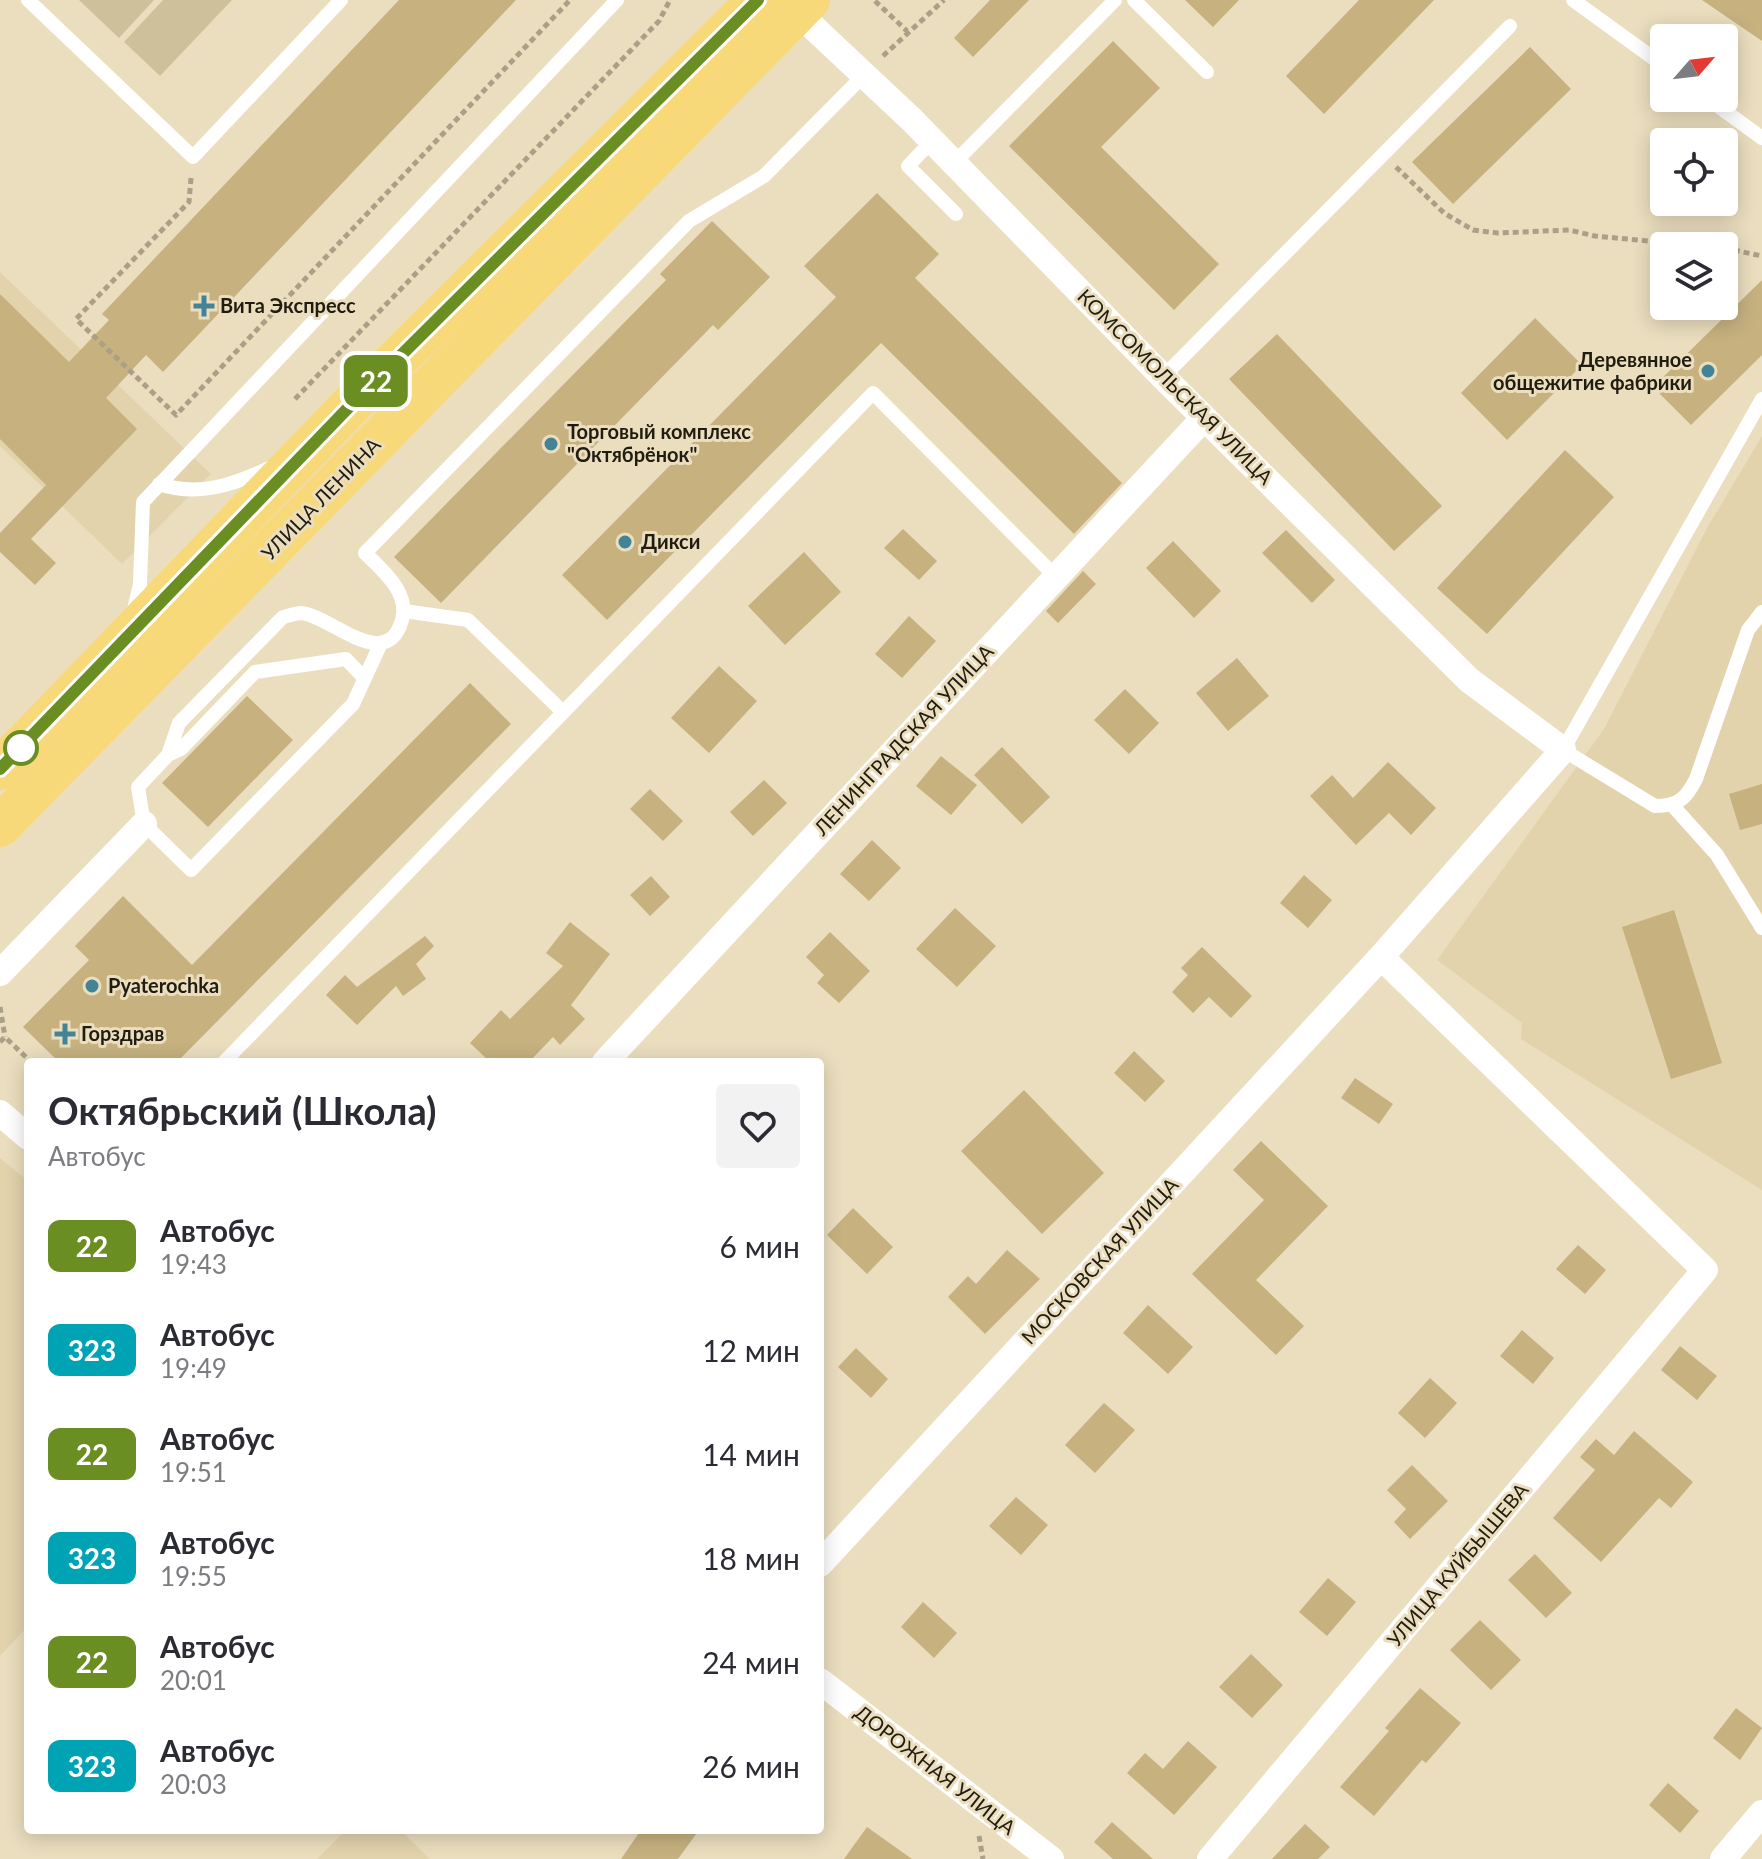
<!DOCTYPE html>
<html lang="ru">
<meta charset="utf-8">
<style>
:root{--surface:#fff;--page:#f2f2f3;--text:#2b2b33;--muted:#7c7c81}
body{margin:0;font-family:Lato,sans-serif;background:var(--page);color:var(--text);height:100vh;display:flex;flex-direction:column;font-size:30px;white-space:nowrap}
*{box-sizing:border-box;margin:0}
p{font-size:26px;color:var(--muted)}
.icon{flex:none;width:44px;height:44px;fill:none;stroke:currentColor;stroke-width:2;stroke-linecap:round;stroke-linejoin:round}
.map{position:relative;flex:1;overflow:hidden}
.side{position:absolute;left:24px;top:1058px;width:800px;height:776px;display:flex;flex-direction:column;background:var(--surface);border-radius:8px;box-shadow:0 4px 20px #0003}
.side>*{flex:none}
.badge{padding:0 16px;border-radius:12px;font-size:28px;line-height:52px}
.needle{width:52px;rotate:62deg}
.controls{position:absolute;left:1650px;top:24px;display:grid;gap:16px}
.controls a{display:grid;place-items:center;width:88px;height:88px;border-radius:8px;background:var(--surface);box-shadow:0 4px 20px #0003;font-size:40px}
.map>.badge{position:absolute;translate:-50% -50%;box-shadow:0 0 0 4px #fff}
.round{display:grid;place-items:center;flex:none;width:84px;height:84px;border-radius:8px;background:var(--page)}
.head{display:flex;align-items:center;justify-content:space-between;height:136px;padding:0 24px}
h1{font-size:38px;font-weight:700;line-height:60px}
ul{padding:0;list-style:none}
li{display:flex;align-items:center;gap:24px;height:104px;padding:0 24px}
li div{flex:1}
li b{display:block;font-size:30px}
li em{font-style:normal}
li .badge{min-width:88px;font-weight:700;text-align:center}
.map>svg:first-child{display:block}
.built{fill:#e2d3ad}
.green{fill:#cfc09c}
.building{fill:#c6b17f}
.lines{fill:none;stroke-linecap:round;stroke-linejoin:round}
.path{stroke:#aaa087;stroke-width:5;stroke-dasharray:6 4;stroke-linecap:butt}
.lane{stroke:#fff;stroke-width:14}
.street{stroke:#fff;stroke-width:26}
.primary{stroke:#f8d97a;stroke-width:42}
.line-casing{stroke:#fff;stroke-width:18}
.line{stroke:#6b8e23;stroke-width:12}
.poi-dot{fill:#438396;stroke:#ebdebf;stroke-width:3}
.stop-dot{fill:#fff;stroke:#6b8e23;stroke-width:4}
.labels{text-anchor:middle;stroke-width:6;stroke-linejoin:round;paint-order:stroke}
.poi-label{font-size:20px;font-weight:bold;fill:#201c10;stroke:#ebdebf;text-anchor:start}
.street-label{font-size:20px;fill:#201c10;stroke:#ebdebf}
</style>
<div class="map">
<svg width="1762" height="1859" viewBox="0 0 1762 1859">
<rect width="100%" height="100%" fill="#ebdebf"/>
<path class="built" d="M0,272L211,474L122,564L0,446Z
M1762,436V1190L1521,1039L1522,1023L1437,960L1604,729L1707,528Z
M0,1158L28,1181V1626L0,1656Z
M346,1830H400L430,1859H317Z"/>
<path class="green" d="M79,0H154L119,38Z
M163,0H232L160,76L124,42Z"/>
<path class="building" d="M399,0H516L163,372L146,355L106,398L137,429L31,539L56,563L35,585L0,552V533L46,485L0,439V294L69,362L109,320L102,314Z
M990,0H1029L973,57L954,38Z
M1185,0H1239L1213,27Z
M1359,0H1434L1324,114L1286,76Z
M1702,0H1762V41Z
M1113,41L1160,88L1101,147L1219,264L1174,310L1009,146Z
M1530,47L1571,89L1453,204L1412,162Z
M877,193L939,254L915,278L1122,483L1074,534L881,343L607,620L562,575L836,297L804,266Z
M712,221L770,277L718,330L713,325L441,603L394,557L666,280L660,274Z
M1762,280V355L1691,425L1653,387Z
M1535,318L1582,365L1507,440L1461,393Z
M1277,334L1442,506L1394,551L1229,379Z
M1565,450L1614,497L1487,634L1437,588Z
M903,529L937,561L919,580L884,548Z
M1286,530L1335,580L1312,603L1262,553Z
M1173,541L1221,591L1194,618L1146,568Z
M804,552L841,592L785,645L748,606Z
M1083,571L1096,584L1058,623L1046,611Z
M909,616L936,641L902,678L875,654Z
M1237,658L1269,696L1228,731L1196,693Z
M719,666L757,701L709,753L671,718Z
M470,683L511,724L177,1062H59L23,1027L89,960L75,946L123,896L192,965Z
M1125,689L1159,723L1129,754L1094,720Z
M247,696L293,740L208,827L162,783Z
M1002,747L1050,797L1022,824L974,775Z
M941,756L977,785L951,815L916,786Z
M1388,762L1436,808L1411,835L1389,813L1356,845L1310,796L1332,775L1353,798Z
M764,780L787,803L753,836L730,812Z
M1762,784V824L1740,830L1729,794Z
M650,789L683,821L663,841L630,809Z
M872,840L901,868L869,901L840,874Z
M1304,875L1332,900L1308,928L1280,903Z
M651,876L670,897L650,916L630,895Z
M955,908L996,946L957,987L916,949Z
M1674,910L1722,1063L1671,1079L1622,927Z
M570,922L610,954L571,1005L585,1019L560,1045L553,1037L529,1062H490L470,1043L501,1010L510,1019L563,966L546,953Z
M830,932L870,971L839,1003L817,983L824,975L806,957Z
M425,936L434,946L416,964L426,979L403,996L396,986L357,1025L326,995L345,975L357,987Z
M1202,947L1252,996L1231,1018L1209,997L1193,1013L1172,992L1188,975L1181,968Z
M1134,1051L1165,1081L1145,1102L1114,1073Z
M1355,1078L1393,1104L1379,1124L1341,1098Z
M1024,1090L1104,1173L1042,1234L961,1151Z
M1261,1141L1328,1206L1256,1280L1304,1326L1276,1355L1192,1274L1264,1200L1233,1170Z
M853,1208L893,1247L867,1274L827,1235Z
M1578,1245L1606,1270L1585,1294L1556,1269Z
M1007,1250L1040,1279L985,1334L948,1297L968,1276L976,1284Z
M1148,1305L1193,1347L1168,1374L1123,1333Z
M1522,1330L1554,1358L1533,1384L1500,1356Z
M1680,1346L1717,1376L1697,1400L1661,1370Z
M856,1348L888,1379L871,1398L838,1367Z
M1430,1378L1457,1403L1425,1438L1398,1413Z
M1104,1403L1135,1430L1095,1473L1065,1445Z
M1634,1431L1693,1482L1671,1508L1659,1498L1601,1562L1553,1518L1595,1470L1580,1457L1596,1439L1614,1455Z
M1412,1465L1448,1501L1410,1539L1394,1522L1406,1509L1387,1490Z
M1016,1497L1048,1525L1021,1555L989,1526Z
M1535,1554L1572,1593L1546,1618L1508,1580Z
M1328,1578L1356,1602L1327,1636L1299,1612Z
M923,1602L957,1633L934,1658L901,1627Z
M1480,1620L1521,1660L1491,1690L1450,1650Z
M1251,1654L1283,1685L1252,1718L1219,1687Z
M1420,1688L1461,1723L1426,1763L1422,1760L1374,1816L1340,1787L1389,1731L1385,1728Z
M1736,1708L1762,1728L1740,1760L1713,1738Z
M1188,1741L1217,1767L1174,1815L1127,1773L1145,1753L1163,1769Z
M1668,1783L1699,1811L1680,1833L1649,1805Z
M1112,1822L1153,1859H1113L1094,1842Z
M1305,1824L1330,1847L1318,1859H1272Z
M867,1827L912,1859H844Z
M641,1830H699L678,1859H621Z"/>
<g class="lines">
<path class="path" d="M875,1L907,31
M883,56L944,0
M1396,167L1444,213L1473,230L1498,233L1569,230L1595,236L1702,246
M191,178L189,202L76,319L176,415L570,0
M1724,248L1762,256
M295,399L659,21L670,0
M0,1007L5,1037
M0,1042L5,1037L31,1062
M979,1836L983,1859"/>
<path class="lane" d="M28,0L193,157L341,0
M1134,0L1207,72
M1573,0L1664,66
M1707,98L1762,138
M932,141L908,166L956,214
M954,163L1115,0
M1163,377L1510,26
M1762,399L1563,750L1655,806C1678,806 1686,799 1696,779L1748,630L1762,612
M159,484C198,497 233,485 269,468
M404,611L468,620L563,712
M133,614L140,584L143,502L617,0
M364,678L346,659L255,672L181,749L168,755L138,787L144,824L191,870L353,704L381,643
M168,755L179,723L283,617C288,616 296,613 301,613C330,615 386,675 402,620C410,592 382,570 365,553L689,221L764,176L865,74
M1673,806L1717,855L1762,928
M224,1062L873,393L1056,577"/>
<path class="street" d="M797,12L912,120L1163,377L1469,680L1563,750L1381,957L820,1564
M0,973L144,824
M605,1062L1204,418
M0,1113L28,1137
M820,1681L1051,1859
M1210,1859L1705,1270L1381,957
M1723,1859L1762,1813"/>
<path class="primary" d="M0,769L349,407L758,0
M0,826L809,0"/>
</g>
<g class="lines">
<g class="line-casing">
<path id="line" d="M0,769L349,407L758,0"/>
</g>
<use href="#line" class="line"/>
</g>
<g class="poi-dot">
<path d="M200 294h8v8h8v8h-8v8h-8v-8h-8v-8h8z"/>
<circle cx="1708" cy="371" r="8"/>
<circle cx="551" cy="444" r="8"/>
<circle cx="625" cy="542" r="8"/>
<circle cx="92" cy="986" r="8"/>
<path d="M61 1022h8v8h8v8h-8v8h-8v-8h-8v-8h8z"/>
</g>
<circle class="stop-dot" cx="21" cy="748" r="16"/>
<g class="labels">
<g class="poi-label">
<text x="220" y="313">Вита Экспресс</text>
<text x="1692" y="367" text-anchor="end">Деревянное<tspan x="1692" dy="23">общежитие фабрики</tspan></text>
<text x="567" y="439">Торговый комплекс<tspan x="567" dy="23">"Октябрёнок"</tspan></text>
<text x="641" y="549">Дикси</text>
<text x="108" y="993">Pyaterochka</text>
<text x="81" y="1041">Горздрав</text>
</g>
<g class="street-label">
<text transform="translate(1175 387) rotate(45)" y="7">КОМСОМОЛЬСКАЯ УЛИЦА</text>
<text transform="translate(321 499) rotate(-46)" y="7">УЛИЦА ЛЕНИНА</text>
<text transform="translate(904 740) rotate(-47)" y="7">ЛЕНИНГРАДСКАЯ УЛИЦА</text>
<text transform="translate(1100 1261) rotate(-47)" y="7">МОСКОВСКАЯ УЛИЦА</text>
<text transform="translate(1458 1565) rotate(-50)" y="7">УЛИЦА КУЙБЫШЕВА</text>
<text transform="translate(935 1770) rotate(38)" y="7">ДОРОЖНАЯ УЛИЦА</text>
</g>
</g>
</svg>
<div class="controls">
<a><svg class="needle" viewBox="-14 -14 28 28"><path d="M0-13l5 13h-10z" fill="#e53935"/><path d="M0 13l5-13h-10z" fill="#7c7c81"/></svg></a>
<a><svg class="icon" aria-label="locate" viewBox="0 0 24 24"><circle cx="12" cy="12" r="6"/><path d="M12 2v4M12 18v4M2 12h4M18 12h4"/></svg></a>
<a><svg class="icon" aria-label="layers" viewBox="0 0 24 24"><path d="M12 4l9 5-9 5-9-5zM3 14l9 5 9-5"/></svg></a>
</div>
<b class="badge" style="left:376px;top:381px;background:#6b8e23;color:#fff">22</b>
<section class="side">
<div class="head"><div><h1>Октябрьский (Школа)</h1><p>Автобус</p></div><a class="round"><svg class="icon" aria-label="heart" viewBox="0 0 24 24"><path d="M12 20l-8-8c-3-5 5-10 8-4 3-6 11-1 8 4z"/></svg></a></div>
<ul>
<li><span class="badge" style="background:#6b8e23;color:#fff">22</span><div><b>Автобус</b><p>19:43</p></div><em>6 мин</em></li>
<li><span class="badge" style="background:#00a3b4;color:#fff">323</span><div><b>Автобус</b><p>19:49</p></div><em>12 мин</em></li>
<li><span class="badge" style="background:#6b8e23;color:#fff">22</span><div><b>Автобус</b><p>19:51</p></div><em>14 мин</em></li>
<li><span class="badge" style="background:#00a3b4;color:#fff">323</span><div><b>Автобус</b><p>19:55</p></div><em>18 мин</em></li>
<li><span class="badge" style="background:#6b8e23;color:#fff">22</span><div><b>Автобус</b><p>20:01</p></div><em>24 мин</em></li>
<li><span class="badge" style="background:#00a3b4;color:#fff">323</span><div><b>Автобус</b><p>20:03</p></div><em>26 мин</em></li>
</ul>
</section>
</div>
